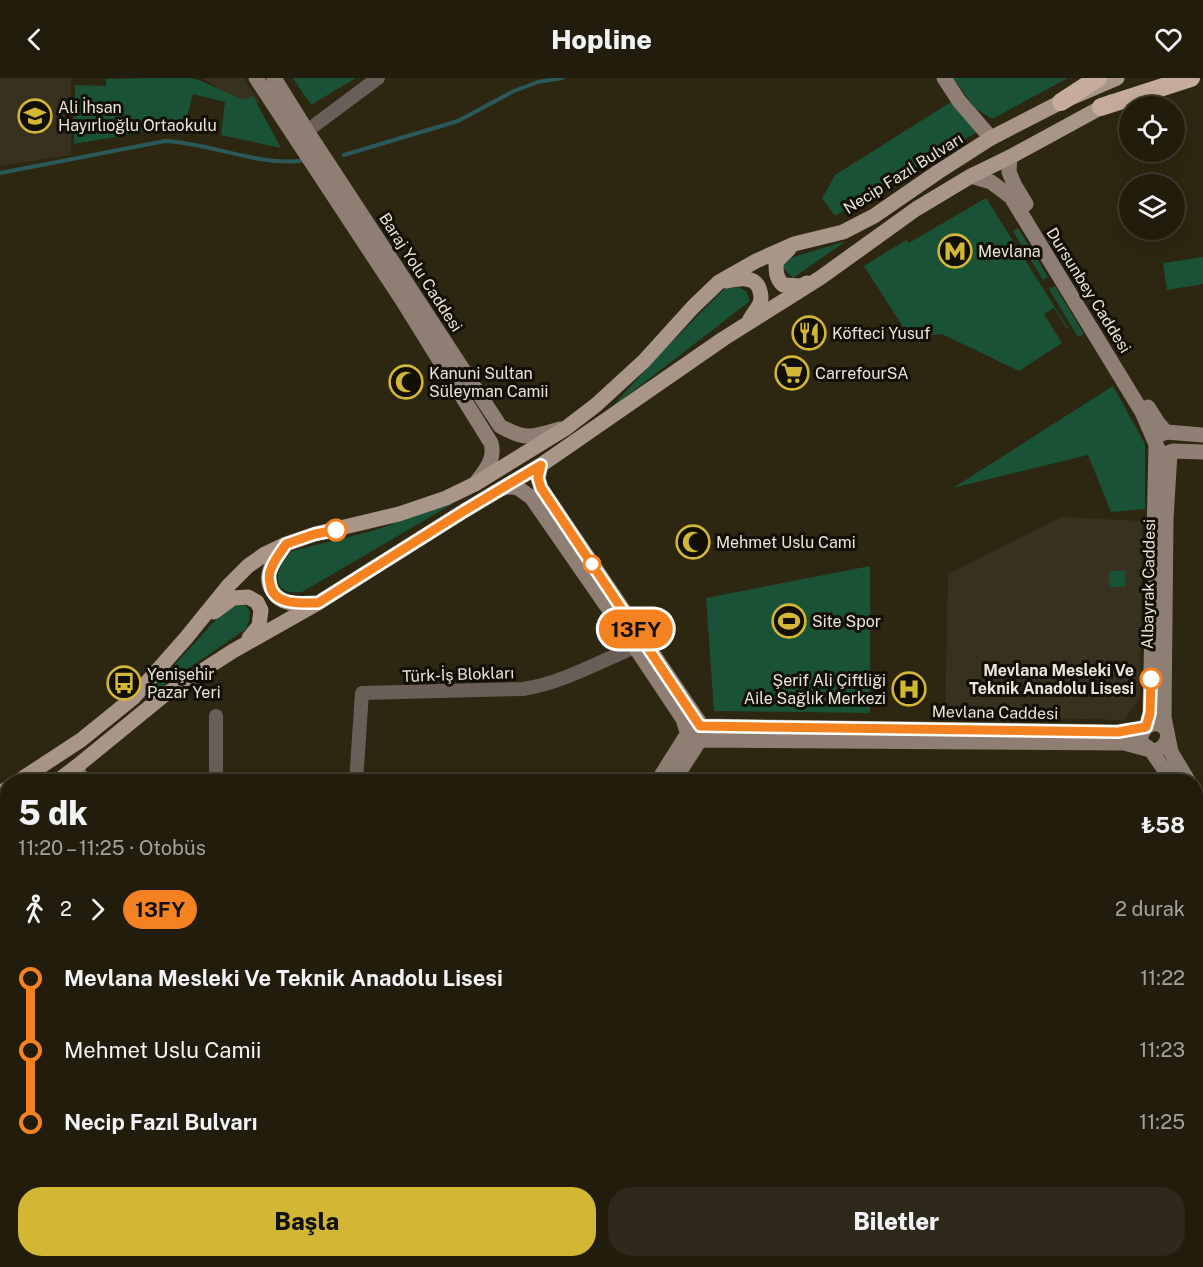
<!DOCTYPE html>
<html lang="tr">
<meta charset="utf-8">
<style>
:root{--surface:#221c0c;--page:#2e291a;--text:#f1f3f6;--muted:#a2a19d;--line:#3f3a2d;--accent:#d2b735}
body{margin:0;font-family:"Public Sans",sans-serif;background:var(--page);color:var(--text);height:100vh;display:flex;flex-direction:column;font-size:22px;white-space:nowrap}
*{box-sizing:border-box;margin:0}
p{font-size:20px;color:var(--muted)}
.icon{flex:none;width:33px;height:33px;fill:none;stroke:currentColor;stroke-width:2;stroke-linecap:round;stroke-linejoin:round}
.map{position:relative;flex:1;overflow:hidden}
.panel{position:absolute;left:0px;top:696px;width:1203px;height:494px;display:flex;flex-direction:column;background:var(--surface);border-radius:24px 24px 0 0;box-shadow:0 6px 24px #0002,0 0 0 2px var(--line)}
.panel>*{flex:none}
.badge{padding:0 12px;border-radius:20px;font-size:21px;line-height:39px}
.controls{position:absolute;left:1119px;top:18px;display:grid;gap:12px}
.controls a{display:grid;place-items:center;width:66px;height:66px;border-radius:50%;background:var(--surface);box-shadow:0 6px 24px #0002,0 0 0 2px var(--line);font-size:30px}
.map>.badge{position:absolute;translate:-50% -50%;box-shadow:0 0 0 3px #fff}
.legs{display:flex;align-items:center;gap:9px;height:66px;padding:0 18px;font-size:20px}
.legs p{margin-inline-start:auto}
.head{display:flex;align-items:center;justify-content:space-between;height:102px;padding:0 18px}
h1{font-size:33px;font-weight:800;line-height:45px}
.action{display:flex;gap:12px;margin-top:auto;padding:12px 18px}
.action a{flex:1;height:69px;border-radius:24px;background:var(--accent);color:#111;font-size:24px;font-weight:800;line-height:69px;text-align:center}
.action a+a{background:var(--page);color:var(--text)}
ul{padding:0 18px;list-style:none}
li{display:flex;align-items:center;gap:21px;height:72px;font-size:22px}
li i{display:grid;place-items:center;width:9px;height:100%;margin:0 8px;background:currentColor}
li i::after{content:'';width:15px;height:15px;margin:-8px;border:4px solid;border-radius:50%;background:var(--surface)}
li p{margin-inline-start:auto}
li:first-child i{background:linear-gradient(#0000 50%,currentColor 0)}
li:last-child i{background:linear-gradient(currentColor 50%,#0000 0)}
header{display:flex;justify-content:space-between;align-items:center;height:78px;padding:0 18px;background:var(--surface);font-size:27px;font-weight:800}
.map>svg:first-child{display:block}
.industrial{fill:#3c2828}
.education{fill:#383120}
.green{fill:#1a5237}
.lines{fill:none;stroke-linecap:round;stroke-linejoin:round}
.stream{stroke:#2b585a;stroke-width:4}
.street{stroke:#695e58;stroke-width:14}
.secondary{stroke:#8e7e74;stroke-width:15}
.primary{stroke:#aa9689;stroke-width:15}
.highway{stroke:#c5ac9c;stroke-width:18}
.line-1-casing{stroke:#fff;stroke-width:14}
.line-1{stroke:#f58220;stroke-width:9}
.stop-1-dot{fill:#fff;stroke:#f58220;stroke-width:3}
.labels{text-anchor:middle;stroke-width:6;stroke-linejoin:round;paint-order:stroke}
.poi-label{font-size:16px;fill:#e9e5d8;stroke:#120f07;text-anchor:start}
.street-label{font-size:16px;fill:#e9e5d8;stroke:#120f07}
.stop-label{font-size:16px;font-weight:bold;fill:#e9e5d8;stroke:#120f07;text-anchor:end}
</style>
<header><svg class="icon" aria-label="back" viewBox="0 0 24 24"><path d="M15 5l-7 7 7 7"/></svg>Hopline<svg class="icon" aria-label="heart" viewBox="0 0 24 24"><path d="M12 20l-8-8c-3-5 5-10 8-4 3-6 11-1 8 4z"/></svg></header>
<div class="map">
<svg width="1203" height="1189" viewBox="0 0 1203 1189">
<rect width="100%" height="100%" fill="#2d2610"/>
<path class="industrial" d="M0,814L8,868L7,932L0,930Z"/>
<path class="education" d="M0,0H71V77L0,88Z
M202,0H244L260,25L238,23Z
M1061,439L1142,443L1140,620L1124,642L945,638L948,496Z"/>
<path class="green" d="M155,0H189L199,2L243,22L253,18L281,70L221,57L225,24L193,16L185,47L74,66L75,7L106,8V1Z
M293,0H356L311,27Z
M953,0H1068L992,41L975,30Z
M951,24L977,54L835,138L822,120L835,97Z
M986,120L1068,250L1067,251L1054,230L1044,236L1062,265L1019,293L942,256L910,260L864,188L906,162L909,165Z
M1018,150L1048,199L1043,202L1013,153Z
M846,163L793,200L783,190L782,186L787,181Z
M1203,179V206L1167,212L1163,185Z
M1055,208L1084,256L1078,259L1049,211Z
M738,209L746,213L750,223L610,331L656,280L724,211Z
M1113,308L1145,366V431L1111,434L1088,377L953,410Z
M454,425L302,514C269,518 274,490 292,473L372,453Z
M870,488V635L714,633L706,520Z
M1109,493H1125V509H1109Z
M244,526L250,533L249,542L246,551L142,622L225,532L236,527Z"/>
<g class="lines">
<path class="stream" d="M344,77L458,43L514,13L538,4L562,0
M0,95L165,63C210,65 254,87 300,83"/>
<path class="street" d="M307,53L378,0
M216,638V704
M356,704L362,615L523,611C562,605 599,584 635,569
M1196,819L1203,815
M0,976L6,977L0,1007
M1196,976L1203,978
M1196,1076H1203
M254,1182L259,1189
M345,1182L350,1189
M551,1182L566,1189
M25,1189L26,1182
M85,1189L87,1182
M149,1189L150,1182
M521,1189L525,1182
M598,1189L599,1182
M680,1189L684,1182
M763,1189L767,1182
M847,1189L851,1182
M935,1189L939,1182
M1066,1189L1069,1182"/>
<path class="secondary" d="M256,0L404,225L491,365C496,382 484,393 475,406
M274,0L307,53L500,348C526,363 533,359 560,351
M944,0L959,23L991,60
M1010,79L1009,94L1015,108L1026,126
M971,98L991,104L1011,119L1142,334L1158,371L1160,374L1166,376L1173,373L1203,374
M1148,329L1158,345L1166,354
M1159,357L1166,354L1203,357
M1156,368L1150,635L1146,649L1141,657V662L1143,666L1150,671L1173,704
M1170,375L1166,441L1164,639L1171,674L1189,704
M541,387L538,400L541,410L704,651L703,659L700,662L673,704
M503,410C520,407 518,411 531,419L635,569L683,641C686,650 688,665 700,662L1124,665L1154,673C1170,669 1173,649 1157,646C1151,645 1147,649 1142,650C1135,652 1126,652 1118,654L701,648L696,646L689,650L688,655L657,704
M76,689L83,704
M1196,714L1203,726
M1196,742L1203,754
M0,760L8,815
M8,840V841
M161,1182L168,1189
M999,1182L1013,1189
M461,1189L464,1182"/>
<path class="primary" d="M789,171L776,184C776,194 776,200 783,207L801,208L807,205
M726,203C737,201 754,197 759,210C761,215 762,220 760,225C758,230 753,236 750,241
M286,466C281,474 273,483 270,492C265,507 275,522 290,525C298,526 307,525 315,525
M214,534L233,520L248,519L257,524L261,532L259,548L249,560
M17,704L81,662L133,620L186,560L229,507L248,488L265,476L286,466L315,456L399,436L446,420L475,406L566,350L596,327L644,283L693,229L719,204L756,183L794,166L843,154L874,138L938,94L991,60L1061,24L1117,0
M56,704L76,689L163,618L233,573L318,525L464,433L541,387L723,261L820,200L916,131L971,98L1010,79L1111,24
M0,715L8,710
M0,742L8,737"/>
<path class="highway" d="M1061,24L1098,0
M1101,29L1191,0"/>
</g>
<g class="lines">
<g class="line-1-casing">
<path id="line-1" d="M336,452L315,456L286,466C281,474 274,482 271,491C269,495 269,501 270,505C272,528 301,525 318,525L464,433L541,387L538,400L541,410L700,648L1118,654L1146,649L1150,635L1151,601"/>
</g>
<use href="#line-1" class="line-1"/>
</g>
<defs>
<g id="school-ring" transform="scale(1.725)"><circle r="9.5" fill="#120f07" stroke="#d2b735" stroke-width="1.5"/><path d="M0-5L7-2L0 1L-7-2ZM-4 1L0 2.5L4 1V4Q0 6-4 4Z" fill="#d2b735"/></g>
<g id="metro-ring" transform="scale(1.725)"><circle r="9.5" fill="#120f07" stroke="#d2b735" stroke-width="1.5"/><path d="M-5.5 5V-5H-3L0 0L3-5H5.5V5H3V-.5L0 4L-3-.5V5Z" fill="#d2b735"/></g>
<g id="restaurant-ring" transform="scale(1.725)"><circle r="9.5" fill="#120f07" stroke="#d2b735" stroke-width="1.5"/><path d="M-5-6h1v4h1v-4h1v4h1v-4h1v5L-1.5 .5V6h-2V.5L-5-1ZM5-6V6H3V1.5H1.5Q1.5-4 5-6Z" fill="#d2b735"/></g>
<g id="supermarket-ring" transform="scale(1.725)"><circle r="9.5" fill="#120f07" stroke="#d2b735" stroke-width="1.5"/><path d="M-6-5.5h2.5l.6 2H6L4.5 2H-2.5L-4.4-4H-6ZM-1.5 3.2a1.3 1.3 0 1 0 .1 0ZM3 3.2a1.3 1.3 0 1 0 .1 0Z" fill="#d2b735"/></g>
<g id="mosque-ring" transform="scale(1.725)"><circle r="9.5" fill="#120f07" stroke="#d2b735" stroke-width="1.5"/><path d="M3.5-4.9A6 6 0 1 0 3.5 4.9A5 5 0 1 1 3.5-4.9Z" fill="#d2b735"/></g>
<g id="stadium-ring" transform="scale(1.725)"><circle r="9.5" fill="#120f07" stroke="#d2b735" stroke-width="1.5"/><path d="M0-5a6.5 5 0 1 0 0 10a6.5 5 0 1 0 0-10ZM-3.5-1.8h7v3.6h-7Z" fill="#d2b735"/></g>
<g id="bus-ring" transform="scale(1.725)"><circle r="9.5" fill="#120f07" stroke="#d2b735" stroke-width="1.5"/><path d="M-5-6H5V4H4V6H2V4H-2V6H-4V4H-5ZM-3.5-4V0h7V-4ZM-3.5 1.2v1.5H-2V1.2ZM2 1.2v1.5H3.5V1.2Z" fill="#d2b735"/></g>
<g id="hospital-ring" transform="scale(1.725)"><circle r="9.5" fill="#120f07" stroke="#d2b735" stroke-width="1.5"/><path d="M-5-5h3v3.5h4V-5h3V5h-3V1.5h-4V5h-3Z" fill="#d2b735"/></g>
</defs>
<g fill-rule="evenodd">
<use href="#school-ring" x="35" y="38"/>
<use href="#metro-ring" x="955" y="173"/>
<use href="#restaurant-ring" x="809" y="255"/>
<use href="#supermarket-ring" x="792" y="295"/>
<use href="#mosque-ring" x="406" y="304"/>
<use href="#mosque-ring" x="693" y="464"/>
<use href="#stadium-ring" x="789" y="543"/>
<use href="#bus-ring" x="124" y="605"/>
<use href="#hospital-ring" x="909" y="611"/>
</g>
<g class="stop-1-dot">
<circle cx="336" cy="452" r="10"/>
<circle cx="592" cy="486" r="8"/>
<circle cx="1151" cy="601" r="10"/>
</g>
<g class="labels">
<g class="poi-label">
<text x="58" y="35">Ali İhsan<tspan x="58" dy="18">Hayırlıoğlu Ortaokulu</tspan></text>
<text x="978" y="179">Mevlana</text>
<text x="832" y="261">Köfteci Yusuf</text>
<text x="429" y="301">Kanuni Sultan<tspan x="429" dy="18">Süleyman Camii</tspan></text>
<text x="815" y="301">CarrefourSA</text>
<text x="716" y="470">Mehmet Uslu Cami</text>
<text x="812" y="549">Site Spor</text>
<text x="147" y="602">Yenişehir<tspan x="147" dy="18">Pazar Yeri</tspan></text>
<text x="886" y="608" text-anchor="end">Şerif Ali Çiftliği<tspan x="886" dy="18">Aile Sağlık Merkezi</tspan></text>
</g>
<g class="street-label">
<text transform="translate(903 95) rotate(-32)" y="6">Necip Fazıl Bulvarı</text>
<text transform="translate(421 194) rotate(57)" y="6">Baraj Yolu Caddesi</text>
<text transform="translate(1089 212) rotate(58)" y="6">Dursunbey Caddesi</text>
<text transform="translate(1148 506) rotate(-89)" y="6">Albayrak Caddesi</text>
<text transform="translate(458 596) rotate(-2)" y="6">Türk-İş Blokları</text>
<text transform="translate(995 634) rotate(1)" y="6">Mevlana Caddesi</text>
</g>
<g class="stop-label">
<text x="1134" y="598">Mevlana Mesleki Ve<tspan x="1134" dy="18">Teknik Anadolu Lisesi</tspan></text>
</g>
</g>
</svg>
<div class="controls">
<a><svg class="icon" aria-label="locate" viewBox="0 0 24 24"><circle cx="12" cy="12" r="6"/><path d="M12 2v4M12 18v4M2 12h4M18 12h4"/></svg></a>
<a><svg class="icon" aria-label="layers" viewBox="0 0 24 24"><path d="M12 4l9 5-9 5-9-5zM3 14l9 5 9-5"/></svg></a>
</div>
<b class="badge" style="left:636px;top:551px;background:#f58220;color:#111">13FY</b>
<section class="panel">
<div class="head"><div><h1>5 dk</h1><p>11:20 – 11:25 · Otobüs</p></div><b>₺58</b></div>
<div class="legs"><svg class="icon" aria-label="walk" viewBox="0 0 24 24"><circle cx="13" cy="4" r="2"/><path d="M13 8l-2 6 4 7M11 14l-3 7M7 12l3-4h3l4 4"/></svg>2<svg class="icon" aria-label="forward" viewBox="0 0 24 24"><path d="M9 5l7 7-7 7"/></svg><b class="badge" style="background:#f58220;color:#111">13FY</b><p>2 durak</p></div>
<ul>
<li><i style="color:#f58220"></i><b>Mevlana Mesleki Ve Teknik Anadolu Lisesi</b><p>11:22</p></li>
<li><i style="color:#f58220"></i><span>Mehmet Uslu Camii</span><p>11:23</p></li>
<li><i style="color:#f58220"></i><b>Necip Fazıl Bulvarı</b><p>11:25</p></li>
</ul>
<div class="action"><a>Başla</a><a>Biletler</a></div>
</section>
</div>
